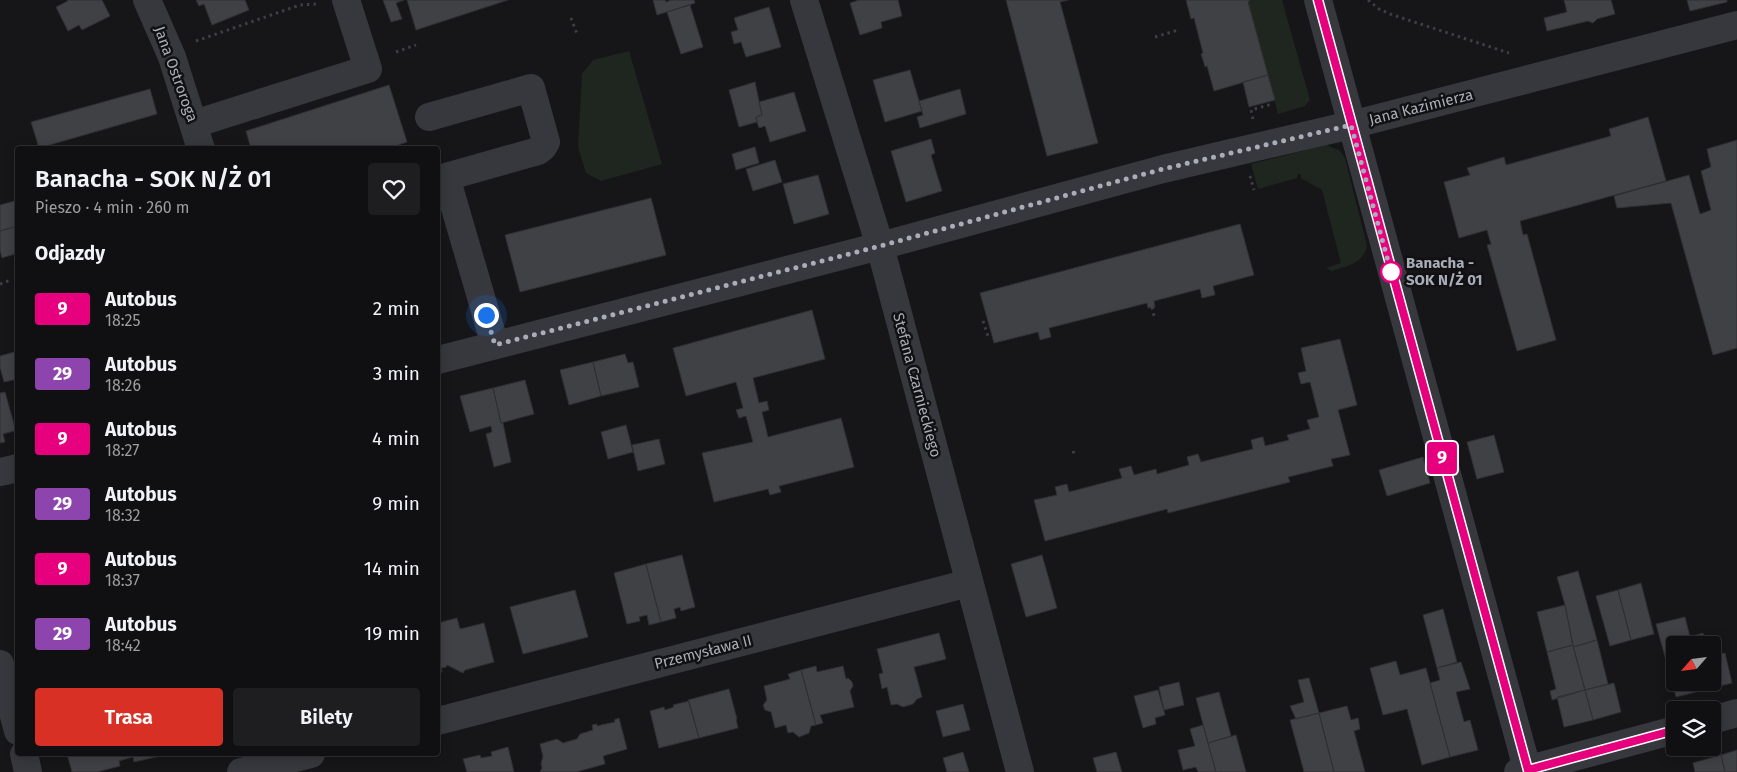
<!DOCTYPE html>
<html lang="pl">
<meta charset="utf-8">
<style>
:root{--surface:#101012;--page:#1e1e20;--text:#f1f3f6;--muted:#9c9d9f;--line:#303032;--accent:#d93025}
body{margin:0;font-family:"Fira Sans",sans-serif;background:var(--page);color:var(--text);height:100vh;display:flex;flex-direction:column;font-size:19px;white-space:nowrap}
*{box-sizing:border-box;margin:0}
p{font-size:16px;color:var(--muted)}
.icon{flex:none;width:28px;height:28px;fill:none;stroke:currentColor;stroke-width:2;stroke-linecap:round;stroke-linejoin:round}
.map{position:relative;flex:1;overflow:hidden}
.sheet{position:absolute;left:15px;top:146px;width:425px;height:610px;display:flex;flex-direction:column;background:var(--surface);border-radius:5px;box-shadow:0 2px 12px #0003,0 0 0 1px var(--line)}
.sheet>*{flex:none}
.badge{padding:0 10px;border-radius:4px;font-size:18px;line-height:32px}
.needle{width:32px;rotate:242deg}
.controls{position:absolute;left:1666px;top:636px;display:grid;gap:10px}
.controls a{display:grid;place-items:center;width:55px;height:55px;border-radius:5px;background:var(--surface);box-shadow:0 2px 12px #0003,0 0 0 1px var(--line);font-size:25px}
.you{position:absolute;width:25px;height:25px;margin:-12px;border:4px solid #fff;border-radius:50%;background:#1a73e8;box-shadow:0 0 0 8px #1a73e833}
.map>.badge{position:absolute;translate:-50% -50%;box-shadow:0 0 0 2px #fff}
h2{padding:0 20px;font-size:19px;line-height:45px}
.round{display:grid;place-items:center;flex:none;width:52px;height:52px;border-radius:5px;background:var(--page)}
.headline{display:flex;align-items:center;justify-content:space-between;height:85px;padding:0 20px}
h1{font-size:24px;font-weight:600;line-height:38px}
.button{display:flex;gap:10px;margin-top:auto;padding:10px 20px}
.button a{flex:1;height:58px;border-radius:5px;background:var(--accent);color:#fff;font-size:20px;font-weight:600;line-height:58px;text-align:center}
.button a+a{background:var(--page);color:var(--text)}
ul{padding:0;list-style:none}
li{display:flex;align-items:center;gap:15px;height:65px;padding:0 20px}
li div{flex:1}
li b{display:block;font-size:19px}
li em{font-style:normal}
li .badge{min-width:55px;font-weight:700;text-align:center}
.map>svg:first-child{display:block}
.green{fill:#1e261f}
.building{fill:#404145;stroke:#303034}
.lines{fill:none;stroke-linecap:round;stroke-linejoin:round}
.path{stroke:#3d3f44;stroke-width:3;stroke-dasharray:2.5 4;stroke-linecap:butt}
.street{stroke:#37383d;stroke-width:28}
.line-casing{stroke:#fff;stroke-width:11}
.line{stroke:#e6007e;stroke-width:8}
.walk{stroke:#a8adb8;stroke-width:5;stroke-dasharray:0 9}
.stop-dot{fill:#fff;stroke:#e6007e;stroke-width:2.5}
.labels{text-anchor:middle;stroke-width:5;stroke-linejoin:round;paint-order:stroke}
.street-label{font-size:15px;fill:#a8adb8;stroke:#111113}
.stop-label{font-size:15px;font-weight:bold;fill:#a8adb8;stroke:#111113;text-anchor:start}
</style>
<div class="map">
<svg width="1737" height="772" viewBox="0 0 1737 772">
<rect width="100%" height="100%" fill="#161618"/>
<path class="green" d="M1250,0H1282L1310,100L1305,106L1278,114L1248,2Z
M629,51L662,164L601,181L586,173L578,147L582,74L593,60Z
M1326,145L1339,150L1345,158L1367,246C1363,264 1347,266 1332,271L1326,268L1341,263L1322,190L1301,178V175L1298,174L1297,178L1258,189L1251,164Z"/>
<path class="building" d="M67,0H102L110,16L82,30L79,25L68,31L56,7L68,1Z
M196,0H245L249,10L212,25L204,4L199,6Z
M383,0H404L396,3L402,19L391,22Z
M407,0H508L416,30Z
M653,0H665L666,2L671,0H694L695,3L657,15Z
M859,0H898L902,16L881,22L882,28L860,35L850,3Z
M1006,0H1068L1060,2L1098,143L1047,156Z
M1186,0H1250L1248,2L1268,75L1214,91L1207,66L1205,67L1203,60L1201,54L1203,53L1194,18L1191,19Z
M1564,0H1611L1615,14L1597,19L1593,23L1588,21L1547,31L1544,18L1567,12Z
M1687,0H1727V2L1690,11Z
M690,5L703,47L681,54L667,12Z
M769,7L781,47L746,57L741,42L734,44L731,32L738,30L734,18Z
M910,70L922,111L885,122L873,80Z
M1268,75L1275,100L1249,107L1243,82Z
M755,82L762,115L756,117L757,122L739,127L729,90Z
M389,85L407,142L387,149H251L246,131Z
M150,89L157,114L39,148L31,122Z
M960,89L966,114L920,128L917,117L923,115L919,101Z
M794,92L806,131L770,142L765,126L759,128L757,122L756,117L762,115L759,102Z
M1648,117L1666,181L1520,221L1523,235L1527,234L1556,340L1517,351L1487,245L1491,244L1487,230L1459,238L1444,182L1470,175L1467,168L1504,157L1506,165L1611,136L1609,129Z
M931,139L935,153L931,155L942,191L906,202L891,151Z
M1737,140V348L1713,355L1671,203L1617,208L1614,196L1689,175L1700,214L1711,210L1701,171L1711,167L1707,149Z
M755,147L759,163L736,170L732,154Z
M775,160L782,182L753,191L746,169Z
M818,175L829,214L794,224L783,184Z
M651,198L666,255L520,292L505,235Z
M18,200V226L0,231V205Z
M1240,224L1254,275L1213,286L1215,295L1202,298L1200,289L1154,301L1155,307L1148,308L1147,303L1049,328L1051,337L1040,340L1038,332L994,343L980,293Z
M18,226V253L2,258L0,250V231Z
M812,310L825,359L753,378L759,403L767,401L769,410L762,412L768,437L841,418L854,467L779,486L781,492L770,495L768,489L714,502L702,453L753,442L746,416L739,418L736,410L743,408L736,382L686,396L673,348Z
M1340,339L1357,405L1338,410L1350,455L1331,459L1333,466L1288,477L1290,482L1168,513L1167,509L1045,541L1034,500L1057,495L1055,487L1067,484L1069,492L1122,478L1119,469L1131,466L1134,475L1156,469L1157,474L1189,465L1187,457L1198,454L1201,462L1253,449L1251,440L1258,438L1263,437L1265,446L1289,440L1287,435L1310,429L1307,420L1319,417L1310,382L1301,384L1298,373L1306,371L1301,348Z
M18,351V379L4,382L0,367V356Z
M625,354L628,363L633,362L639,387L601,396L593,362Z
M593,362L601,396L569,405L560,370Z
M525,380L534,414L501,423L493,388Z
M493,388L501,423H503L511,462L494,467L486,434L492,432L491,426L470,432L460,396Z
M5,392L17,435H15L14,431L3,434L5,442L0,443V393Z
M626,425L633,452L608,459L601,432Z
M1494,435L1504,472L1477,479L1467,442Z
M659,439L665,464L638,471L632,445Z
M1423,457L1430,483L1387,496L1379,470Z
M682,555L695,607L681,611L680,607L674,609L676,618L661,622L646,564Z
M1042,555L1057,608L1026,617L1011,564Z
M646,564L661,622L649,625L647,615L639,617L640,621L627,624L614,573Z
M1578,571L1597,640L1573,647L1565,605L1557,577Z
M1641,583L1654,634L1631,640L1618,590Z
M575,590L588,637L523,654L510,607Z
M1618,590L1631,640L1610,646L1596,596Z
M1565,605L1573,645L1547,652L1537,612Z
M1443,609L1457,662L1437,668L1423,615Z
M1685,617L1692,645H1675V682H1702L1704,690L1676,697L1656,624Z
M457,618L460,629L484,623L494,662L465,670L463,673L447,665L446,667L441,668L442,672L438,673V623Z
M939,633L946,659L914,667L922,697L917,699L913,704L903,707L897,704L891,705L887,687L882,689L879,674L883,673L877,649Z
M1703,633L1706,645H1692L1690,637Z
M1597,640L1608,684L1585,690L1573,647Z
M1573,645L1585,690L1552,700L1550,691L1556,689L1547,652Z
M1725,653L1732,683L1704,690L1702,682H1712V656Z
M1396,661L1400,675L1426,668L1450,757L1422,765L1407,709L1383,715L1370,668Z
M1461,662L1470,689L1456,692L1464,722L1470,720L1478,750L1450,757L1430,683L1440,680L1437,668Z
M816,666L817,672L843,666L846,679L848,678L852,682L853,686L850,691L854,707L820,715L823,723L816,725L801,670Z
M801,670L816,725L811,726L809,733L799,737L793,732L788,733L786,725L775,728L771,712L765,710L763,705L767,700L764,686L790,679L788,674Z
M1309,678L1319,713L1296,719L1290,706L1304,702L1298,680Z
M1179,682L1184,705L1164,710L1159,687Z
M1614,683L1621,712L1593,720L1585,690Z
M729,689L737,719H736L738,728L699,738L688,700Z
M1158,690L1165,715L1155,718L1156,724L1143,728L1134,696Z
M1585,690L1593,720L1564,727L1557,697Z
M1219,692L1231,736L1208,743L1196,698Z
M689,701L699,738L659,748L650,711L664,707L665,710L674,707L673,705Z
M963,704L970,730L943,737L936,711Z
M1347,706L1351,720L1358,718L1360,729L1354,731L1365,772H1334L1319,713Z
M1319,713L1334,772H1304L1290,720Z
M619,718L627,749L603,756L605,764L576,772H540L542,768L541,763L543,757L540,744L557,739L563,743L577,739L580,734L593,730L592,725L597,724V726L615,722L614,720Z
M1203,725L1216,772H1198L1196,767L1183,770L1178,750L1195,746L1190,729Z
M1236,735L1246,772H1216L1208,743Z
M508,747L514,772H467L463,759L480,755L481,758L492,756L491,752Z
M1737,750V772H1725L1721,755Z
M963,752L969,772H947L943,758Z
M1116,752L1122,772H1097L1093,758Z
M67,754H159L160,756L134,762L133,757L119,761L120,766L97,772H72Z
M1721,755L1725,772H1695L1693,763Z"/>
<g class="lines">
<path class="path" d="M1368,0L1379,9L1390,14L1509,53
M571,18L577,34
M1155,37L1178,30
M196,41L300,5L318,4
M396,52L416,45
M1253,119L1251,110L1272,104
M1250,176L1254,190
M0,284L11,280
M1152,307L1154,316
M983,321L988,336
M1073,451L1075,456"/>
<path class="street" d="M147,0L172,57L201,149
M804,0L880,246L1020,772
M1318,0L1528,772
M429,117L531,88L546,142L543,147L538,151L446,177L495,345
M194,124L368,69L346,0
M438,360L880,246L1163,169L1351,125L1737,25
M0,472L18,468
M0,664L18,731
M1712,720L1737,713
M438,721L969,583
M24,754L28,772
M241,772L311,754
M1518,772L1675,730"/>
</g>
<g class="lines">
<g class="line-casing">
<path id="line" d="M1318,0L1528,770L1675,730"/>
</g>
<use href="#line" class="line"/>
<path class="walk" d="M486,315L495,345L880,246L1163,169L1351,125L1391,272"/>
</g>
<circle class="stop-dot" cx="1391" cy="272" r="10"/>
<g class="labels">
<g class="street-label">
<text transform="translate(176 74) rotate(70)" y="5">Jana Ostroroga</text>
<text transform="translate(1421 107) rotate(-14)" y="5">Jana Kazimierza</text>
<text transform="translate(917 385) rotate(75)" y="5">Stefana Czarnieckiego</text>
<text transform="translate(703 652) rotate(-14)" y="5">Przemysława II</text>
</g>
<g class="stop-label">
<text x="1406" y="268">Banacha -<tspan x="1406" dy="17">SOK N/Ż 01</tspan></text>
</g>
</g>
</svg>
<div class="controls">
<a><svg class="needle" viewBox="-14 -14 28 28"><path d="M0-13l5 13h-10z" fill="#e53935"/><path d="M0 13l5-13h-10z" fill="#9c9d9f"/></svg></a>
<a><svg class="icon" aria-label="layers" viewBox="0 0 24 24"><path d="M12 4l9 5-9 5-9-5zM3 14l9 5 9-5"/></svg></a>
</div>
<div class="you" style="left:486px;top:315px"></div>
<b class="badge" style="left:1442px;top:458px;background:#e6007e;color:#fff">9</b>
<section class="sheet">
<div class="headline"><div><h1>Banacha - SOK N/Ż 01</h1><p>Pieszo · 4 min · 260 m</p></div><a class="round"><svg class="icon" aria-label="heart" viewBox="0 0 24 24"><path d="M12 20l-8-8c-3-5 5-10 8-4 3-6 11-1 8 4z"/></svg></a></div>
<h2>Odjazdy</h2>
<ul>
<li><span class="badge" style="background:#e6007e;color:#fff">9</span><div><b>Autobus</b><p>18:25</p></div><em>2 min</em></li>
<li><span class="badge" style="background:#8e44ad;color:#fff">29</span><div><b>Autobus</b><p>18:26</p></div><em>3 min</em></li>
<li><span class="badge" style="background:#e6007e;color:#fff">9</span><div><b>Autobus</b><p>18:27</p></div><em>4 min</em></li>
<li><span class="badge" style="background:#8e44ad;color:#fff">29</span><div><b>Autobus</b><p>18:32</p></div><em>9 min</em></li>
<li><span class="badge" style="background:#e6007e;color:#fff">9</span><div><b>Autobus</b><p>18:37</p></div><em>14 min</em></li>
<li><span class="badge" style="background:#8e44ad;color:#fff">29</span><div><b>Autobus</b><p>18:42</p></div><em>19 min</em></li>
</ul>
<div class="button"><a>Trasa</a><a>Bilety</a></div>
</section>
</div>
